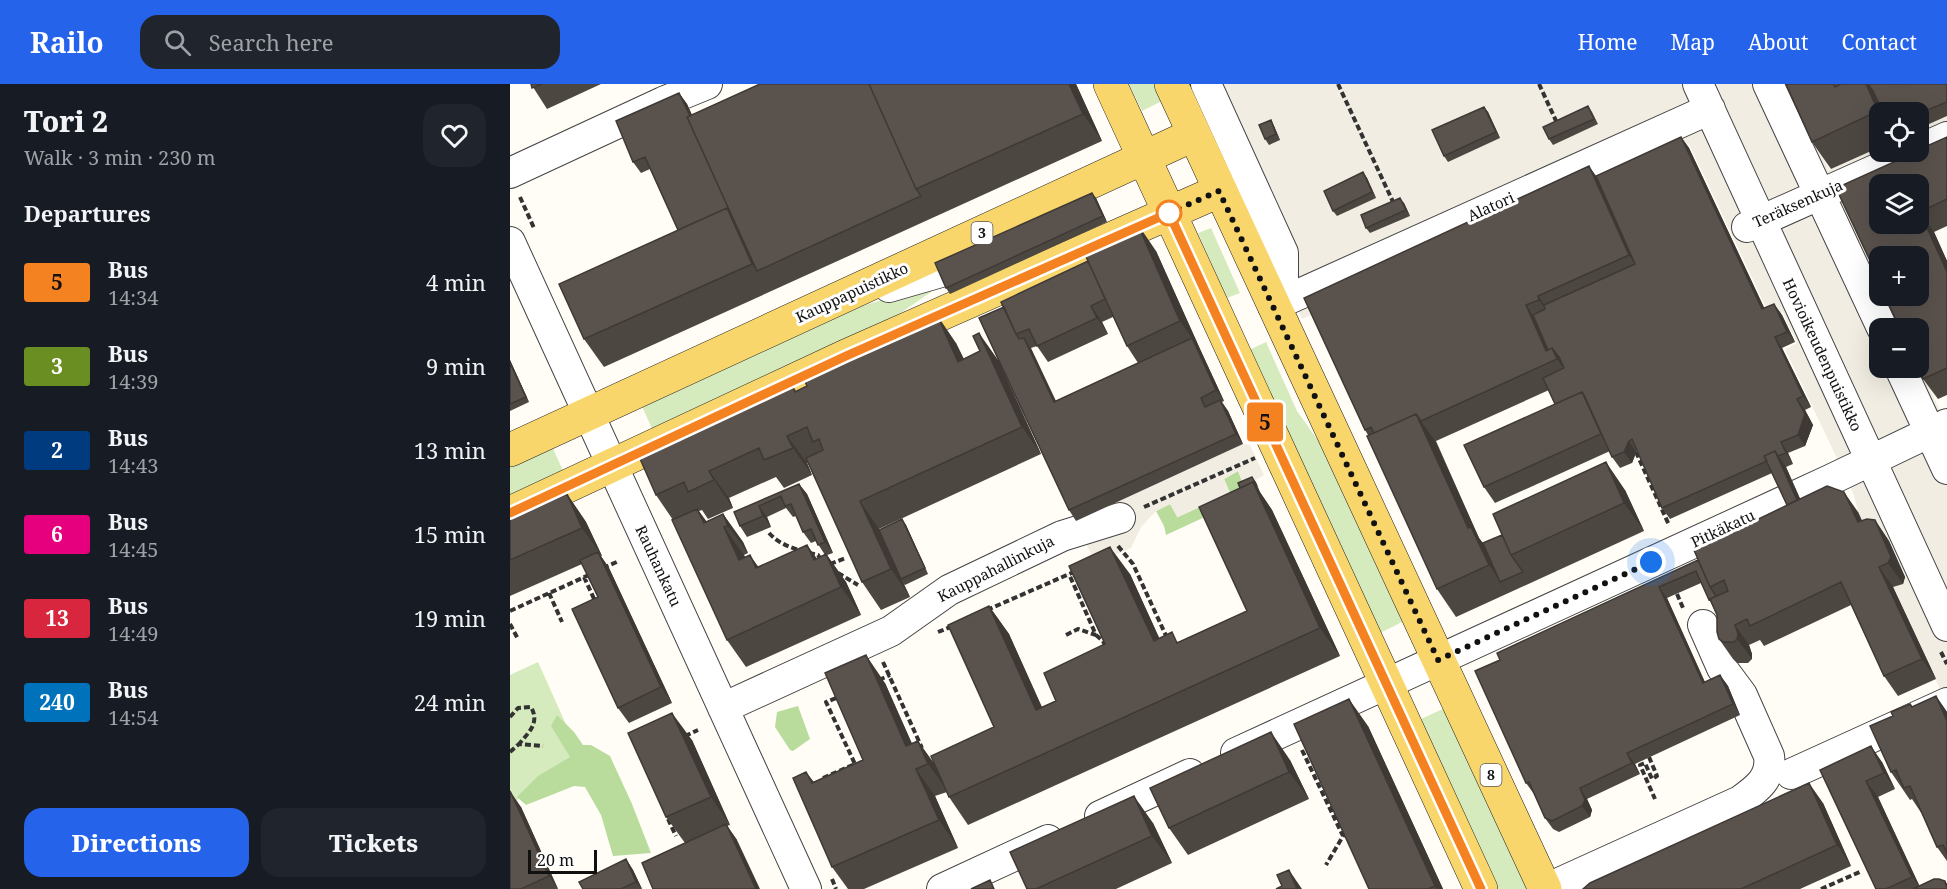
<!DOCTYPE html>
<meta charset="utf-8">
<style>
:root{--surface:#171b24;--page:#20242c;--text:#f1f3f6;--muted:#9ea1a6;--accent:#2563eb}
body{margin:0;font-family:"Noto Serif",serif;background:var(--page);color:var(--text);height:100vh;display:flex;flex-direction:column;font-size:22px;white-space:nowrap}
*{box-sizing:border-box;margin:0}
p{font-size:20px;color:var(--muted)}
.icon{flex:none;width:33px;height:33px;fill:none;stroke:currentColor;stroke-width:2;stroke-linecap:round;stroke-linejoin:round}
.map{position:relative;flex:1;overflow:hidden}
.drawer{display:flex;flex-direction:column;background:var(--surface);width:510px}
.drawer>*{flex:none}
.badge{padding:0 12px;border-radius:4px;font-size:21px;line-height:39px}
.controls{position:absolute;left:1359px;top:18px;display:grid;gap:12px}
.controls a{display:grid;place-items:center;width:60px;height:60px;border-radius:12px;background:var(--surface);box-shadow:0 6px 24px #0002;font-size:30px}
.scale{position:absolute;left:18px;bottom:15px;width:69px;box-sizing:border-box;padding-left:6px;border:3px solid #111;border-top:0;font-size:16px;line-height:21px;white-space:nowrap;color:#111;-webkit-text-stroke:4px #fff;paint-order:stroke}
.you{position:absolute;width:30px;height:30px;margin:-15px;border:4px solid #fff;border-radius:50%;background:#1a73e8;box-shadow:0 0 0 9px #1a73e833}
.map>.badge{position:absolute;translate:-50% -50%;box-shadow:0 0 0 3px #fff}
h2{padding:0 24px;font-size:22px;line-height:54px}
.round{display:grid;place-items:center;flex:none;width:63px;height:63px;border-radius:18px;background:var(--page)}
.headline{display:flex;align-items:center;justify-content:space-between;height:102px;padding:0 24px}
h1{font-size:28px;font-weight:800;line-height:45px}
.cta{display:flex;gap:12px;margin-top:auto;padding:12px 24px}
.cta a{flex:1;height:69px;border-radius:18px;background:var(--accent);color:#fff;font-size:24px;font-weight:800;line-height:69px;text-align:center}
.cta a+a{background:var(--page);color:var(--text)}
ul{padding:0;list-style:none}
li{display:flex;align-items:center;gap:18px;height:84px;padding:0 24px}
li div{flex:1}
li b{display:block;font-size:22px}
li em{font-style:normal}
li .badge{min-width:66px;font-weight:700;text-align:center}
header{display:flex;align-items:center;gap:36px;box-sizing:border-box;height:84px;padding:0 30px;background:var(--accent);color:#fff}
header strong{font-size:28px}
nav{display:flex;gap:33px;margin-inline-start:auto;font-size:21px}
.search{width:420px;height:54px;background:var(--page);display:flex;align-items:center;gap:15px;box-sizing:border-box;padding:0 21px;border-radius:18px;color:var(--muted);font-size:22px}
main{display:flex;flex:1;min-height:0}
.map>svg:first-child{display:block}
.green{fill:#d5ebbd}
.forest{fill:#b9dc9c}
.plaza{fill:#f1ede2}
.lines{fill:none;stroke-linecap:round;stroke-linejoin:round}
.minor-casing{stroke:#444;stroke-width:32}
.major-casing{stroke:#222;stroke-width:34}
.path{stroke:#333;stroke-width:4;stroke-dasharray:6 3;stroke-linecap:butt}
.minor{stroke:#fff;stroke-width:30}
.major{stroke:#f9d66b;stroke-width:33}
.wall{fill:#4d4742;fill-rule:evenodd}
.shaded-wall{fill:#3f3936}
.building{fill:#5a524d;stroke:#3f3936;stroke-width:1.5;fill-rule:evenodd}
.line-casing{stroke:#fff;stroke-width:14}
.line{stroke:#f58220;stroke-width:9}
.walk{stroke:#111;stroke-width:6;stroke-dasharray:0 10.8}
.stop-dot{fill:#fff;stroke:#f58220;stroke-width:3}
.labels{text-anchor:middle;stroke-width:6;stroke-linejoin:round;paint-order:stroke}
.shield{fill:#fff;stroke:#585858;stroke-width:1.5}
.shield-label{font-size:14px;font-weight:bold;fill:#111}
.street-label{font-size:15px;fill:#111;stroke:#fff}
</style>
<header>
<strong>Railo</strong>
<div class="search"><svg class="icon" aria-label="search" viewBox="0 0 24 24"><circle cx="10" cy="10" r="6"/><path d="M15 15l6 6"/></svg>Search here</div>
<nav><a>Home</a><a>Map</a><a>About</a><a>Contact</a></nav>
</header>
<main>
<section class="drawer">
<div class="headline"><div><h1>Tori 2</h1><p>Walk · 3 min · 230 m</p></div><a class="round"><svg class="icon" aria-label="heart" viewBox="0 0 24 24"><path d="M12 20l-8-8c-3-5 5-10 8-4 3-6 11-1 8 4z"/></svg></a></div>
<h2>Departures</h2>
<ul>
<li><span class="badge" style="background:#f58220;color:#111">5</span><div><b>Bus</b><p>14:34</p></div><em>4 min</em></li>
<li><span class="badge" style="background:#6b8e23;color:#fff">3</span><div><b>Bus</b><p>14:39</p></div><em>9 min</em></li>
<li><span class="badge" style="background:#003b80;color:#fff">2</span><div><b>Bus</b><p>14:43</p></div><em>13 min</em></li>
<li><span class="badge" style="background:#e6007e;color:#fff">6</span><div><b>Bus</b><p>14:45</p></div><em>15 min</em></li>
<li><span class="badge" style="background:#d7263d;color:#fff">13</span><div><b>Bus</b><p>14:49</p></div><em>19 min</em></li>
<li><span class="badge" style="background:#0072bc;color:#fff">240</span><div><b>Bus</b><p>14:54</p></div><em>24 min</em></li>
</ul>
<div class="cta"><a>Directions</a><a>Tickets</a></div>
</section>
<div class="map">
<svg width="1437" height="805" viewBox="0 0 1437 805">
<rect width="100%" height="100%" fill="#fffdf5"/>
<path class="green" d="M619,0H644L652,17L632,27Z
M701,144L730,209L717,214L688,149Z
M417,203L423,204L421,208L392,228L350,254L143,347L131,320L290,247L355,221Z
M756,258L787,327L819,372L896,536L868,550L737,267Z
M41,360L54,389L0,414V379Z
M28,578L76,685L0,719V591Z
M937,623L1021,805H988L909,636Z"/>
<path class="forest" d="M728,387L738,413L656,451L654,442L646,427L660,420L668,433L720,409L714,395Z
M288,622L300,655L283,667L280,666L265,643L267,628Z
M47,631L64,648L73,661H81L100,672L122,720L141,769L103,772L91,731L75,703L64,702L16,721L7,713L28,692L60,673L41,642Z"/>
<path class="plaza" d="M710,0H1279L1319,86L1369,63L1370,68H1408L1409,45L1437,32V80L1370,100L1369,197L1370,212H1376L1392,244H1370V284H1408L1409,281L1437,342V620L1348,428L1344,411L1334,389L1275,265L1287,259L1279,242L1273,228L1261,234L1179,60L792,235Z
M733,360L740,361L754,391L735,402L728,387L714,395L720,409L667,433L660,420L646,427L631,443L621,464L585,479L566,437Z"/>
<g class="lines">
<g class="minor-casing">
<path id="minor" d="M696,0L773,169V218
M1188,0L1437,542
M1258,0L1372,244
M1408,66L1437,53
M0,89L153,18L197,0
M1237,143L1405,68
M0,158L296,805
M379,203L431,188
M763,222L1200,25
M1390,284L1437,385
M213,624L381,547L439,506L552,452L610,434
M726,669L1320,396L1437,340
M1281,690L1437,619
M590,732L680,690
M432,805L538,756
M1036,805L1230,717C1247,705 1262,694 1259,672L1232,611L1212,584L1193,541"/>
</g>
<g class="major-casing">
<path id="major" d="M600,0L971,805
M661,0L1035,805
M0,366L683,51
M0,429L336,272L709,107"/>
</g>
<path class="path" d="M828,0L884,120
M1029,0L1047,39
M10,113L24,144
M1126,368L1159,441
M634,423L745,374
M259,449C268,459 279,463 292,467
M608,462L623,480L658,556
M299,469L308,471L312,477
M320,480L336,474
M93,484L109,477
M328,489L348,501
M74,493L86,519
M39,509L52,538
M1167,510L1173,524
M477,526L566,487
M0,527L81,490
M0,540L8,555
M428,548L443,542
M556,551L568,545L586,551L559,490
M586,551L593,557L597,565
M1431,568L1437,580
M373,578L412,664
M369,596L380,591
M0,633L8,624L21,623C30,639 19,648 9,660
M175,652L188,646
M792,666L833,752L816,781
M0,668L9,660L33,662
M1139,673L1147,692L1142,695L1135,679L1130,681L1145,715
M313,694L345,680L316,618L329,613
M158,735L166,752
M322,795L326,805
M1311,805L1352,787"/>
<use href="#minor" class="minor"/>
<use href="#major" class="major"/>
</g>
<path class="wall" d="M21,0H91L37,25Z
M250,0H566L592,57L94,283L74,255L168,146L140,85L131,89L123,78L169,9L177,20L182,31Z
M1276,0H1437V32L1408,45V28H1370V63L1321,85L1302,58Z
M1078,22L1082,28L1088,40L1043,61L1039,55Z
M974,23L978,28L990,54L938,78L934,72Z
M761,36L764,42L770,56L759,61L755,55Z
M1171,53L1179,64L1254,224L1264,220L1272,231L1285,258L1272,264L1301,323L1295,326L1303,341L1295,362L1278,369L1283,380L1276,383L1290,415L1348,428L1352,437L1365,436L1379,457L1395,493L1393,500L1383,503L1426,595L1388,612L1374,592L1341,521L1254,562L1250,556L1239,561L1242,570V575L1238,579H1227L1223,575L1209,555L1207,531L1191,499L1157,514L1195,598L1210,591L1218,602L1230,631L1125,680L1130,690L1077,715L1082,726L1080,733L1049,748L1043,745L1035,734L1024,710L1016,699L990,576L1188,476L1277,421L1262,389L1160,435L1152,424L1127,367L1122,379L1110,384L1102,373L1100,367L985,419L974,403L1045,320L1039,306L926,357L969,454L973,459L1115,406L1134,447L946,533L927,505L858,351L855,346L1086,92Z
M1437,53V142L1424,148L1437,177V311L1428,315L1413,295L1370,172Z
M853,88L857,94L866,114L827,132L823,127Z
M582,109L586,114L597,138L440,210L436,204Z
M894,119L900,132L860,149L856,144Z
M646,167L690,265L714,317L712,318L718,327L733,360L566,437L559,426L493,286L531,370L369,445L370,446L392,435L396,441L418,490L395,501L394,500L400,513L371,526L352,498L298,379H297L302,391L274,404L266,393L219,414L223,424L198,435L192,426L189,427L197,438L213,430L233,458L238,469L234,471L235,473L249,483L297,461L307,475L315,471L306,457L301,459L293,448L286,432L283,433L276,424L257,433L261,443L237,453L230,442L224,428L289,400L297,410L323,469L317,471L336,498L351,531L236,583L217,556L163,436L146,411L281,299L286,307L446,259L454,275L488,276L469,234ZM603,233L617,262L628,279L546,317L521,264L527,262L538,278L598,250L592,238Z
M0,276L19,318L0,327Z
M742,393L746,398L750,408L762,426L830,572L458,741L439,713L437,708L425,712L448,764L354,805H338L322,783L296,688L304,698L353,676L375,599L402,660L408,657L424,680L484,643L479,522L499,550L532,623L546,617L595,560L620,490L649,554L669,558L737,527L731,404Z
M57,410L76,438L92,472H91L99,484L162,619L119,639L108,624L88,513L72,480L0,512V435Z
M1426,612L1437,628V777L1427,763L1412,730L1402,715L1400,716L1381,688L1383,632L1400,620L1403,623Z
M858,642L933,805H859Z
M182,656L220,741L217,742L227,756L175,759L156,733Z
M780,676L799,715L678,771L659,744Z
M1372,678L1385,705L1368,713L1409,802L1435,797L1437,800V805H1366L1310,686Z
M1313,719L1341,782L1290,805H1073Z
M11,723L48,805H0Z
M643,739L662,779L606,805H517Z
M116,775L123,786L132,805H73Z"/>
<path class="shaded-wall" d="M559,0H566L592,57L573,30Z
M1356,0H1358L1371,18L1375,28H1370V29L1368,27Z
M169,9L177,20L236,152Z
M974,23L978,28L990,54L986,48Z
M761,36L764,42L770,56L766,50Z
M1171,53L1179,64L1260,236L1252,225Z
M1079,82L1094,103L1133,191L1119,171Z
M853,88L857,94L866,114L862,108Z
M582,109L586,114L597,138L593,132Z
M890,114L894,119L900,132L896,126Z
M217,124L236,152L247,187L242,180Z
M1410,128L1424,148L1437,177V188Z
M627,139L646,167L690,265L714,317L706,306L682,254L670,237Z
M1028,212L1042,232L1043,236L1029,216Z
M1264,220L1272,231L1285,258L1277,248Z
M1016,221L1030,242L1045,275L1036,267Z
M581,222L592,238L598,250L587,234Z
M427,231L446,259L467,305L448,278Z
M469,249L488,276L531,370L512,343Z
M1265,253L1272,264L1301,323L1293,312Z
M514,254L521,265L551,329L544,318Z
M1042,264L1056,284L1061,295L1047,275Z
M0,276L19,318L16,313L0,279Z
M1287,315L1295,326L1303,341L1295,362L1288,351Z
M710,316L718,327L733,360L726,350Z
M906,330L925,357L969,454L980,470L990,498L998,509L979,481L958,444Z
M277,352L297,379L302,391L283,364Z
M1119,357L1126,368L1122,379L1114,368Z
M1271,358L1278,369L1283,380L1276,369Z
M1265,367L1276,383L1300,437L1289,421Z
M1096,378L1115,406L1134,447L1114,419Z
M199,387L219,414L223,424L204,396Z
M743,398L762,426L830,572L810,544Z
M289,400L297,410L323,469L315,458Z
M1334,408L1348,428L1362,459L1348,438Z
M57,410L76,438L92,472L72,444Z
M350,417L369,445L392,495H391L400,513L381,485Z
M249,422L257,433L261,443L253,432Z
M187,425L206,452L194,439Z
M213,430L233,458L238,469L218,442Z
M392,435L396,441L418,490L415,484Z
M1365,436L1379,457L1395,493L1393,500L1378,479Z
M214,443L234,471L248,503L229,476Z
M297,461L317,489L304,476Z
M600,463L620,490L663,584L644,557Z
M88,468L99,484L162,619L151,603Z
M316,470L336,498L351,531L331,503Z
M240,471L259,498L246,484Z
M1369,483L1383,503L1426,595L1412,575Z
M1149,503L1157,514L1200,610L1193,599Z
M479,522L499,550L545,653L526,626Z
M1225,541L1239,561L1242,570V575L1227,555Z
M356,571L375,599L412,682L396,662Z
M1210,591L1218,602L1230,631L1223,620Z
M1426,612L1437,628V637Z
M839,615L858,642L933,805H927L925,802Z
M162,629L182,656L220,741L201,713Z
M761,648L780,676L799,715L779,688Z
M408,657L428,685L438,707L418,680Z
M1361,662L1372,678L1385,705L1374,689Z
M1117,669L1125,680L1130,690L1122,679Z
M406,685L425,712L448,764L429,736Z
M1356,697L1368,713L1411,805L1402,793Z
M1299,699L1313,719L1341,782L1327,761Z
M1070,704L1077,715L1082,726L1080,733L1072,722Z
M0,707L11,723L48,805L39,792Z
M624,712L643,739L662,779L642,752Z
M216,740L227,756L250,805H246Z
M116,775L123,786L132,805L126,798Z
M779,786L792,805H787Z"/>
<path class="building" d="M21,0H32L22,4Z
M250,0H359L406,105L411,112L247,187L177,33Z
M359,0H559L573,30L406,105Z
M1276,0H1323L1325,3L1331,0H1356L1368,27L1302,58Z
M1358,0H1437V18L1408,30V28H1373L1363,7Z
M169,9L180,32L177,33L222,132L217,124L168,146L135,73L123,78L106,37Z
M1078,22L1084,35L1039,55L1033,43Z
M974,23L986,48L934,72L922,46Z
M761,36L766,50L755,55L749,41Z
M1171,53L1252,225L1264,220L1277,248L1265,253L1293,312L1287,315L1295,330L1288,351L1271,358L1276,369L1268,372L1265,367L1254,372L1257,377L1152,424L1122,355L1119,357L1114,368L1102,373L1075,313L1072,308L1045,320L1033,294L1054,284L1049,273L1042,264L1038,266L1023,231L1035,225L1034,221L1125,180L1086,92Z
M1437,53V115L1410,128L1437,188V284L1413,295L1408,284V244H1390L1375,212H1408V172H1370V198L1326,104L1406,68H1408V66ZM1370,100H1408V140H1370Z
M1079,82L1119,171L1028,212L1029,216L1016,221L1036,267L1042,264L1047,275L911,337L906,330L864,349L861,343L855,346L794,214Z
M853,88L862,108L823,127L814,107Z
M582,109L593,132L436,204L425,179Z
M890,114L896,126L856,144L851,131Z
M217,124L242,180L74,255L49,200Z
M627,139L670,237L617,262L572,164Z
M578,177L595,215L581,222L587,234L527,262L519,245L506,250L491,218Z
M494,223L506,250L509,255L514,254L544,318L682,254L706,306L691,314L695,323L710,316L726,350L559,426L469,234Z
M427,231L448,278L470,267L463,252L469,249L512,343L350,417L381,485L352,498L296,374L313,366L309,355L303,358L297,343L277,352L283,364L254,376L249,364L199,387L204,396L178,408L174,398L146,411L127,368L281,299L285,308L297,302L293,293Z
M0,279L16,313L0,320Z
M1072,308L1091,350L974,403L954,361Z
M906,330L958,444L961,443L979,481L927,505L857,352Z
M1265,367L1287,416L1277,421L1254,372Z
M1096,378L1114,419L1001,471L983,430Z
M742,393L747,402L743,398L730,404L728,399Z
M743,398L810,544L439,713L421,672L484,643L438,541L479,522L526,626L546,617L534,589L595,560L559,482L600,463L644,557L662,548L667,559L737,527L689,423Z
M289,400L315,458L308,461L301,445L293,448L281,420L275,422L271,412L249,422L253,432L230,442L224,428Z
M1317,402L1334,408L1348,438L1357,435L1365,436L1381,473L1378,479L1369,483L1412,575L1374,592L1331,498L1240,542L1237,535L1225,541L1228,550L1227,555L1224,558H1213L1209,555L1207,548V531L1200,515L1218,507L1214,496L1200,503L1184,466Z
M57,410L72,444L0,476V435Z
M187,425L194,439L213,430L218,442L214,443L229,476L240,471L246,484L297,461L304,476L316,470L331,503L217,556L162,436Z
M392,435L415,484L391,495L369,446Z
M992,451L1001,471L1013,488L990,498L973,459Z
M88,468L151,603L108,624L62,525L88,513L70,476Z
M1188,476L1200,503L1206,512L1199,516L1186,487L1149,503L1193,599L1210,591L1223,620L1117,669L1122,679L1070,704L1075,716L1072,722L1042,737L1035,734L1019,698L1016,699L965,587L990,576L987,569Z
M356,571L396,662L408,657L418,680L406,685L429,736L322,783L283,694L296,688L302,699L353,676L315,589Z
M1426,612L1437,637V769L1433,761L1427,763L1400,702L1394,704L1386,686L1381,688L1360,642L1383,632L1381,628L1400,620L1402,623Z
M839,615L925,802L918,805H859L784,640Z
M162,629L201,713L156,733L118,649Z
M761,648L779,688L659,744L640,704Z
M1361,662L1374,689L1356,697L1402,793L1376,805H1366L1310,686Z
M1299,699L1327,761L1231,805H1073L1080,799Z
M0,707L39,792L11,805H0Z
M624,712L642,752L526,805H517L500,768Z
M216,740L246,805H143L132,779Z
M116,775L126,798L111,805H73L69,798Z
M779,786L787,805H766L772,802L767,791Z
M1424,795H1429L1435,797L1436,801L1437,800V805H1403Z
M480,796L484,805H461Z"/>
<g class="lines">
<g class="line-casing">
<path id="line" d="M0,429L336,272L659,129L971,805"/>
</g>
<use href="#line" class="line"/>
<path class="walk" d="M659,129L709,107L928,576L1141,478"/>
</g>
<circle class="stop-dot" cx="659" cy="129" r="12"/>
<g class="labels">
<g class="shield">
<rect x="461.5" y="138" width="21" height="22" rx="4.5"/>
<rect x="970.5" y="680" width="21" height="22" rx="4.5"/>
</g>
<g class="shield-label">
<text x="472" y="154">3</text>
<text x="981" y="696">8</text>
</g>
<g class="street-label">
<text transform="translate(1288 120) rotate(-24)" y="5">Teräksenkuja</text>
<text transform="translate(981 123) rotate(-24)" y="5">Alatori</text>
<text transform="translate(342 209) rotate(-25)" y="5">Kauppapuistikko</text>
<text transform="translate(1312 271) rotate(65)" y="5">Hovioikeudenpuistikko</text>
<text transform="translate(1213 445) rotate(-25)" y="5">Pitkäkatu</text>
<text transform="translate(148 482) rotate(65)" y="5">Rauhankatu</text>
<text transform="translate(486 485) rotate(-27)" y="5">Kauppahallinkuja</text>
</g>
</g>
</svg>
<div class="controls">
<a><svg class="icon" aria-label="locate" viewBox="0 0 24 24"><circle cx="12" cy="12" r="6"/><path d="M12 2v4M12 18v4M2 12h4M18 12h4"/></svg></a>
<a><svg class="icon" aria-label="layers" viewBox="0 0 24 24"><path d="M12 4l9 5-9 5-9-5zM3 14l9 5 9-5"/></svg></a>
<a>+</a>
<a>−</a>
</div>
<div class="scale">20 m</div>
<div class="you" style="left:1141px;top:478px"></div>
<b class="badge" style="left:755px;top:338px;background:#f58220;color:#111">5</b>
</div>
</main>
